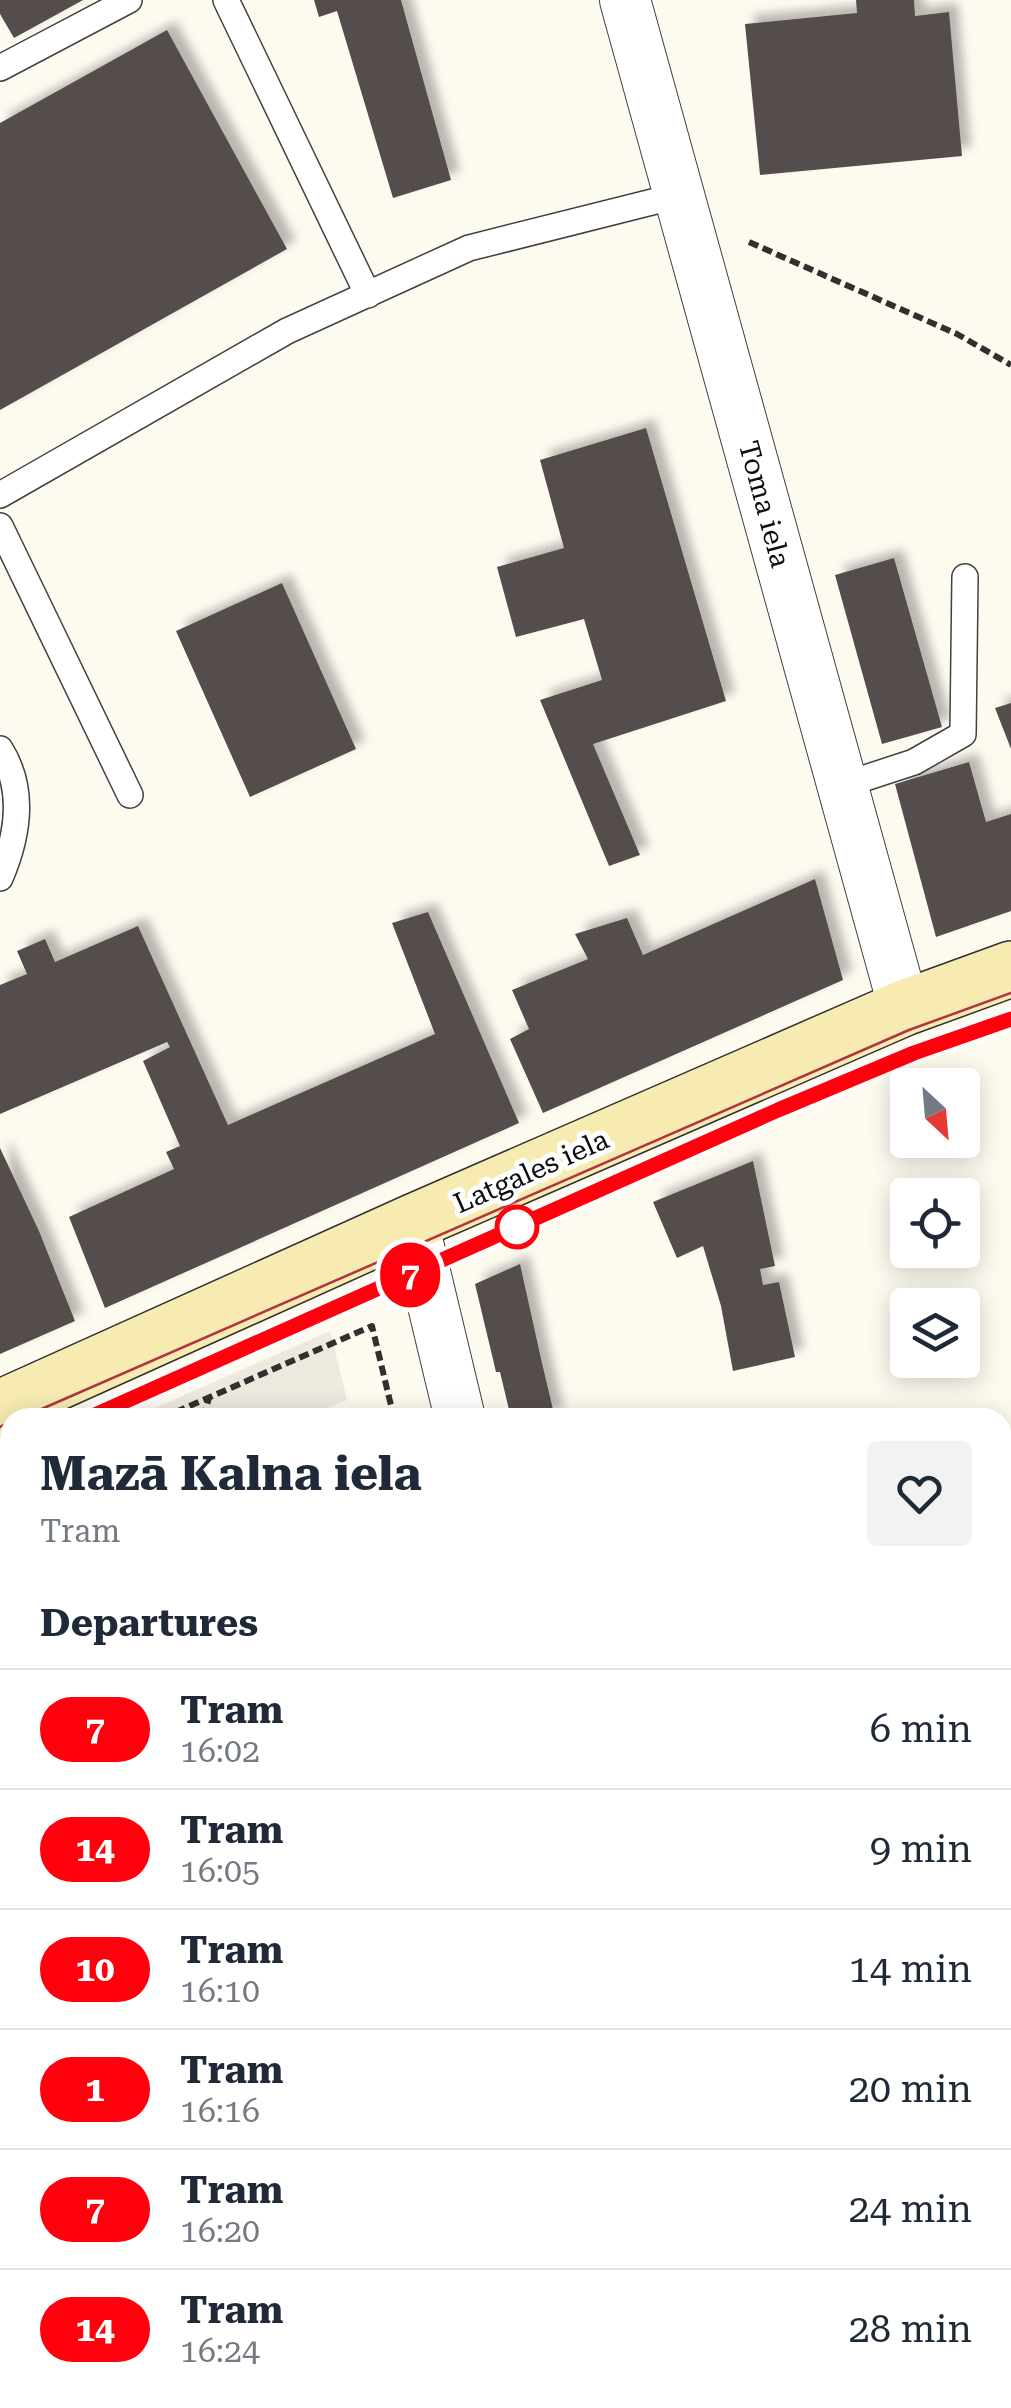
<!DOCTYPE html>
<meta charset="utf-8">
<style>
:root{--surface:#fff;--page:#f2f2f3;--text:#1f2937;--muted:#747a83;--line:#e0e1e3}
body{margin:0;font-family:"Roboto Serif",serif;background:var(--page);color:var(--text);height:100vh;display:flex;flex-direction:column;font-size:38px;white-space:nowrap}
*{box-sizing:border-box;margin:0}
p{font-size:32px;color:var(--muted)}
.icon{flex:none;width:55px;height:55px;fill:none;stroke:currentColor;stroke-width:2;stroke-linecap:round;stroke-linejoin:round}
.map{position:relative;flex:1;overflow:hidden}
.panel{position:absolute;left:0px;top:1408px;width:1012px;height:1002px;display:flex;flex-direction:column;background:var(--surface);border-radius:30px 30px 0 0;box-shadow:0 5px 25px #0003}
.panel>*{flex:none}
.badge{padding:0 20px;border-radius:32px;font-size:35px;line-height:65px}
.needle{width:65px;rotate:154deg}
.buttons{position:absolute;left:890px;top:1068px;display:grid;gap:20px}
.buttons a{display:grid;place-items:center;width:90px;height:90px;border-radius:10px;background:var(--surface);box-shadow:0 5px 25px #0003;font-size:50px}
.map>.badge{position:absolute;translate:-50% -50%;box-shadow:0 0 0 5px #fff}
h2{padding:0 40px;font-size:38px;line-height:90px}
.round{display:grid;place-items:center;flex:none;width:105px;height:105px;border-radius:10px;background:var(--page)}
.head{display:flex;align-items:center;justify-content:space-between;height:170px;padding:0 40px}
h1{font-size:48px;font-weight:700;line-height:75px}
ul{padding:0;list-style:none}
li{display:flex;align-items:center;gap:30px;height:120px;padding:0 40px;border-top:2px solid var(--line)}
li div{flex:1}
li b{display:block;font-size:38px}
li em{font-style:normal}
li .badge{min-width:110px;font-weight:700;text-align:center}
.map>svg:first-child{display:block}
.green{fill:#d4e5bd}
.plaza{fill:#ede9df}
.building{fill:#554e4b;filter:url(#shadow)}
.lines{fill:none;stroke-linecap:round;stroke-linejoin:round}
.lane-casing{stroke:#414141;stroke-width:28}
.street-casing{stroke:#414141;stroke-width:52}
.secondary-casing{stroke:#303030;stroke-width:58}
.path{stroke:#303030;stroke-width:6;stroke-dasharray:10 5;stroke-linecap:butt}
.lane{stroke:#fff;stroke-width:25}
.street{stroke:#fff;stroke-width:50}
.secondary{stroke:#f7ebb2;stroke-width:55}
.tram{stroke:#b03441;stroke-width:2.5}
.line-casing{stroke:#fff;stroke-width:22}
.line{stroke:#ff000c;stroke-width:15}
.stop-dot{fill:#fff;stroke:#ff000c;stroke-width:5}
.labels{text-anchor:middle;stroke-width:10;stroke-linejoin:round;paint-order:stroke}
.street-label{font-size:28px;fill:#0e0e0e;stroke:#fff}
</style>
<div class="map">
<svg width="1011" height="2408" viewBox="0 0 1011 2408">
<defs>
<filter id="shadow"><feDropShadow dx="9" dy="-9" stdDeviation="5" flood-color="#0004"/></filter>
</defs>
<rect width="100%" height="100%" fill="#fdfaf0"/>
<path class="green" d="M10,1501V1630L0,1651V1506Z
M10,1852L7,1954L10,1969L6,1977L0,1974V1864Z
M0,2003L10,2008V2108L0,2111Z"/>
<path class="plaza" d="M330,1331L347,1400L305,1417H134Z
M10,1630V1852L0,1864V1651Z"/>
<path class="building" d="M0,0H83L14,38L0,14Z
M314,0H401L451,180L393,198L337,11L319,17Z
M856,0H914L915,16L949,12L962,156L760,175L745,24L857,13Z
M167,30L287,249L0,410V123Z
M646,428L726,701L593,744L640,855L609,866L540,700L602,680L584,619L516,637L497,567L564,548L540,460Z
M894,558L942,727L882,744L835,575Z
M282,583L356,749L250,797L176,631Z
M1011,703V749L995,708Z
M969,762L986,822L1011,814V911L936,937L895,784Z
M815,879L843,980L543,1113L510,1039L529,1029L512,990L588,959L575,934L627,918L643,955Z
M428,912L519,1123L105,1308L69,1217L174,1169L166,1152L180,1146L143,1061L170,1047L167,1042L0,1114V985L27,974L17,951L45,939L55,962L138,926L228,1125L435,1034L392,923Z
M0,1148L39,1231L75,1321L0,1354Z
M753,1161L775,1266L760,1269L763,1285L779,1282L795,1357L733,1371L721,1306L703,1246L677,1258L653,1202Z
M520,1264L542,1363L555,1418H511L500,1372H496L475,1284Z
M1011,1967V2088L1002,2091V1970Z
M1002,2104L1011,2108L1010,2245L1002,2217Z
M10,2210V2332L0,2334V2212Z
M10,2373V2400H87L89,2408H0V2375Z
M320,2400H431L433,2408H322Z
M723,2400H834L836,2408H725Z"/>
<g class="lines">
<g class="lane-casing">
<path id="lane" d="M226,0L368,295
M0,68L129,0
M0,495L287,331L469,248L680,195
M0,526L130,795
M0,749C26,790 18,836 0,878
M841,786L914,762L963,734L965,577"/>
</g>
<g class="street-casing">
<path id="street" d="M625,0L904,1008
M413,1222L460,1418
M666,2400L668,2408"/>
</g>
<g class="secondary-casing">
<path id="secondary" d="M0,1408L413,1222L904,1008L1011,969
M1002,1901L1011,1898
M0,2167L10,2164"/>
</g>
<path class="path" d="M749,242L957,334L1011,365
M162,1418L372,1326L394,1418
M203,1418L209,1398
M0,1489L10,1484
M0,1727L10,1715
M0,1733L10,1737
M0,1745L10,1773
M0,1837L10,1824
M0,1994L10,1997"/>
<use href="#lane" class="lane"/>
<use href="#street" class="street"/>
<use href="#secondary" class="secondary"/>
<path class="tram" d="M21,1418L909,1030L1011,993
M87,1418L778,1111L914,1053L1011,1019
M0,1427L10,1422
M0,1456L10,1452"/>
</g>
<g class="lines">
<g class="line-casing">
<path id="line" d="M88,1418L778,1110L914,1053L1011,1019"/>
</g>
<use href="#line" class="line"/>
</g>
<circle class="stop-dot" cx="517" cy="1227" r="20"/>
<g class="labels">
<g class="street-label">
<text transform="translate(765 504) rotate(75)" y="10">Toma iela</text>
<text transform="translate(531 1171) rotate(-24)" y="10">Latgales iela</text>
</g>
</g>
</svg>
<div class="buttons">
<a><svg class="needle" viewBox="-14 -14 28 28"><path d="M0-13l5 13h-10z" fill="#e53935"/><path d="M0 13l5-13h-10z" fill="#747a83"/></svg></a>
<a><svg class="icon" aria-label="locate" viewBox="0 0 24 24"><circle cx="12" cy="12" r="6"/><path d="M12 2v4M12 18v4M2 12h4M18 12h4"/></svg></a>
<a><svg class="icon" aria-label="layers" viewBox="0 0 24 24"><path d="M12 4l9 5-9 5-9-5zM3 14l9 5 9-5"/></svg></a>
</div>
<b class="badge" style="left:410px;top:1275px;background:#ff000c;color:#fff">7</b>
<section class="panel">
<div class="head"><div><h1>Mazā Kalna iela</h1><p>Tram</p></div><a class="round"><svg class="icon" aria-label="heart" viewBox="0 0 24 24"><path d="M12 20l-8-8c-3-5 5-10 8-4 3-6 11-1 8 4z"/></svg></a></div>
<h2>Departures</h2>
<ul>
<li><span class="badge" style="background:#ff000c;color:#fff">7</span><div><b>Tram</b><p>16:02</p></div><em>6 min</em></li>
<li><span class="badge" style="background:#ff000c;color:#fff">14</span><div><b>Tram</b><p>16:05</p></div><em>9 min</em></li>
<li><span class="badge" style="background:#ff000c;color:#fff">10</span><div><b>Tram</b><p>16:10</p></div><em>14 min</em></li>
<li><span class="badge" style="background:#ff000c;color:#fff">1</span><div><b>Tram</b><p>16:16</p></div><em>20 min</em></li>
<li><span class="badge" style="background:#ff000c;color:#fff">7</span><div><b>Tram</b><p>16:20</p></div><em>24 min</em></li>
<li><span class="badge" style="background:#ff000c;color:#fff">14</span><div><b>Tram</b><p>16:24</p></div><em>28 min</em></li>
</ul>
</section>
</div>
